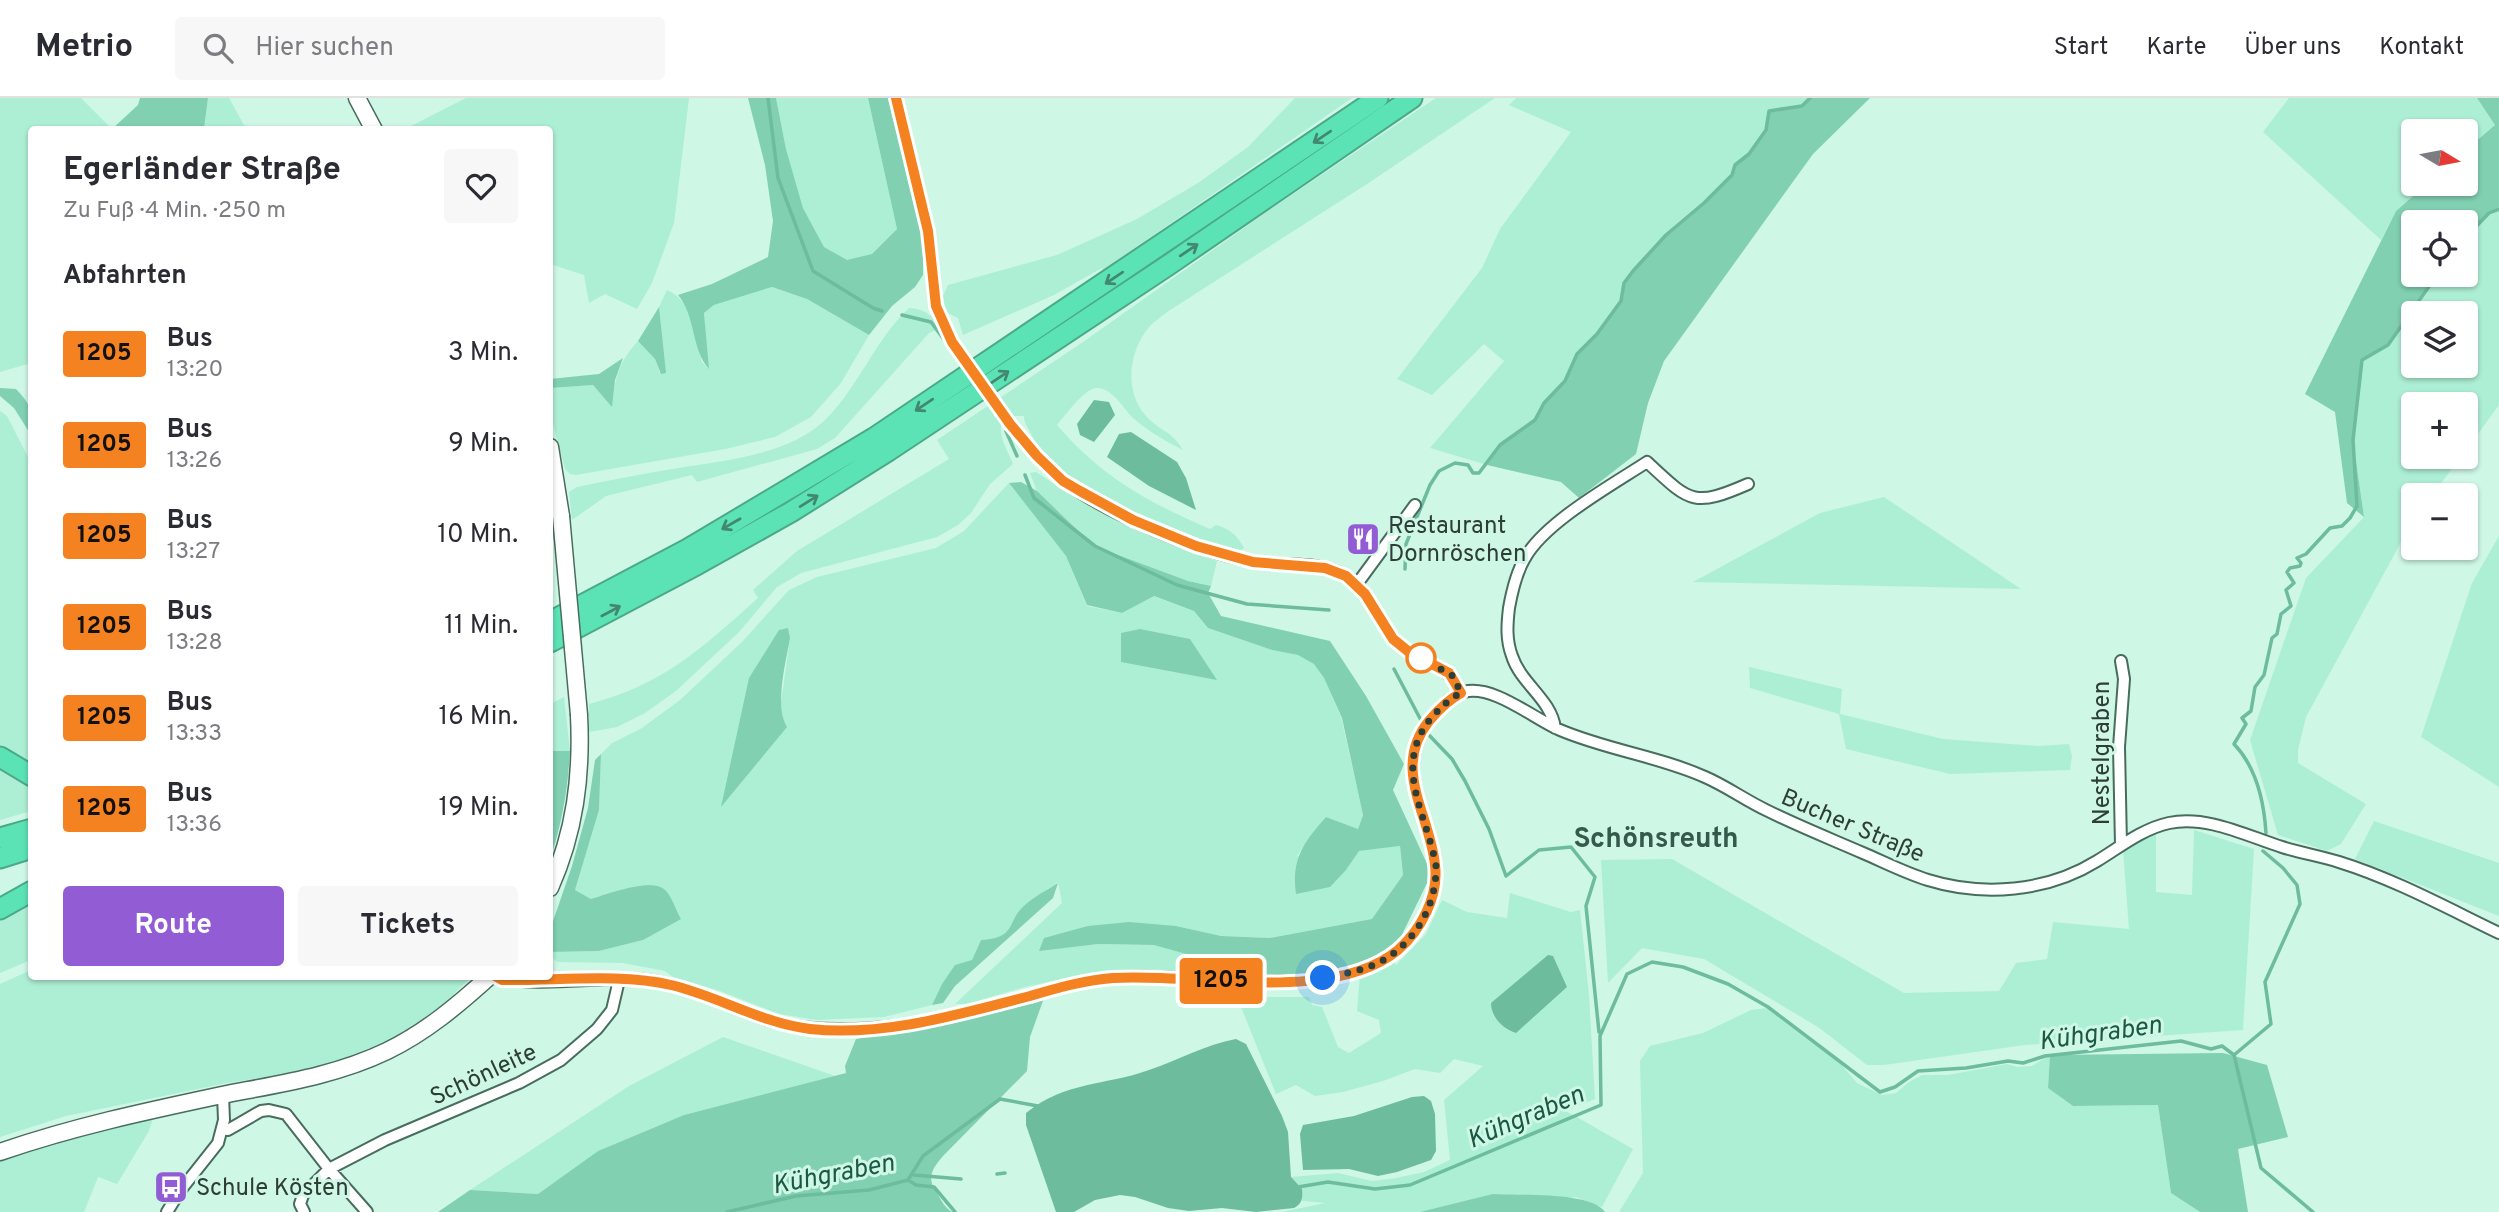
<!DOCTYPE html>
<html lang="de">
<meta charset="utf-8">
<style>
:root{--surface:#fff;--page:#f7f7f7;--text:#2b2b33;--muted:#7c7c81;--line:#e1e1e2;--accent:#925cd4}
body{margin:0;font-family:Overpass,sans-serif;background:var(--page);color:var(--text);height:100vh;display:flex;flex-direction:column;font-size:26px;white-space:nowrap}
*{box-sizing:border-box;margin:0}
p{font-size:23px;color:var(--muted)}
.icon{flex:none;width:38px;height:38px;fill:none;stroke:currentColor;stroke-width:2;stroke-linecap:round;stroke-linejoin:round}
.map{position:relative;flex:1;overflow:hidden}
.panel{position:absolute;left:28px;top:28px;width:525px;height:854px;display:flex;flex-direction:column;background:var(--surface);border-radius:7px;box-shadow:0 2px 5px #0004}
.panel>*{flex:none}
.badge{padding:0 14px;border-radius:5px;font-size:24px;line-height:46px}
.needle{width:46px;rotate:100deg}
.tools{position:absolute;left:2401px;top:21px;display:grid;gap:14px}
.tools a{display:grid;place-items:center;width:77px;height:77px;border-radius:7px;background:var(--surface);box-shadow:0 2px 5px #0004;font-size:35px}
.you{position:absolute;width:35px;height:35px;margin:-18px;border:5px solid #fff;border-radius:50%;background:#1a73e8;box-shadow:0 0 0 10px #1a73e833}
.map>.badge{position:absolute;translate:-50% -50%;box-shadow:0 0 0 4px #fff}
h2{padding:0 35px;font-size:26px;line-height:63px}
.round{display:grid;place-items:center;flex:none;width:74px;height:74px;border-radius:7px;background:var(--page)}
.overview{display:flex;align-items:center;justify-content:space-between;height:119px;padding:0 35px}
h1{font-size:33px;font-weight:700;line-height:52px}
.action{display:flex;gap:14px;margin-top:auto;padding:14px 35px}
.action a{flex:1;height:80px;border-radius:7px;background:var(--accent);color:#fff;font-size:28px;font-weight:700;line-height:80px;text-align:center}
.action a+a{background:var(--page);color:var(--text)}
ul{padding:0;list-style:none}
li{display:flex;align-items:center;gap:21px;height:91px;padding:0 35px}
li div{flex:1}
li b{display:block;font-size:26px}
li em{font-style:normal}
li .badge{min-width:77px;font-weight:700;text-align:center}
header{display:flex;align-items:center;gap:42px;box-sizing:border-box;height:98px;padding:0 35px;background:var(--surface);border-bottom:2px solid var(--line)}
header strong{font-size:33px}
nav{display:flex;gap:38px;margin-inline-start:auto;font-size:24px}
.search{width:490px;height:63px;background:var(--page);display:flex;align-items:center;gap:18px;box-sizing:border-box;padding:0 24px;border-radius:7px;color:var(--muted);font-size:26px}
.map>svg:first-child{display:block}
.green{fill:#adefd4;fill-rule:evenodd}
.forest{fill:#81d0b1}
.water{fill:#6dbc9e}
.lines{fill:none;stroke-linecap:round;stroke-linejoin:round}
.stream{stroke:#6dbc9e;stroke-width:3.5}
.street-tunnel{stroke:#aed2c3;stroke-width:10;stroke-dasharray:10 5;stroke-linecap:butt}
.street-casing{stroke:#486d5e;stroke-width:14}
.secondary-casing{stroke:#486d5e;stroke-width:19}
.highway-casing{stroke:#4ba989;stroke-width:23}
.street{stroke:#fff;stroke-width:10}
.secondary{stroke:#fff;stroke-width:16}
.highway{stroke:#5be3b5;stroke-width:19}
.secondary-bridge-casing{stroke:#486d5e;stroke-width:19;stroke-linecap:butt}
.secondary-bridge{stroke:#fff;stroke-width:16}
.oneway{stroke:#428870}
.line-casing{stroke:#fff;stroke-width:16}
.line{stroke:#f58220;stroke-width:10}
.walk{stroke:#2e3e37;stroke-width:7;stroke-dasharray:0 12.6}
.stop-dot{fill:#fff;stroke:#f58220;stroke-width:3.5}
.labels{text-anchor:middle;stroke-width:6;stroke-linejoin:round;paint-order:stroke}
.poi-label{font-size:24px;fill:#2e3e37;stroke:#cef7e6;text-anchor:start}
.street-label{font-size:24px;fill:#2e3e37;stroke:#cef7e6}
.water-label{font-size:26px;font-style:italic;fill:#1b5945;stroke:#cef7e6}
.quarter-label{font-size:28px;font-weight:bold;fill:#355a4c;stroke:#cef7e6}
</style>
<header>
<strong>Metrio</strong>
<div class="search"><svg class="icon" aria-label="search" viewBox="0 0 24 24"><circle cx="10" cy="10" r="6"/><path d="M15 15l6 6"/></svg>Hier suchen</div>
<nav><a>Start</a><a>Karte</a><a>Über uns</a><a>Kontakt</a></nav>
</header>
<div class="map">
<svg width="2499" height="1114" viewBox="0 0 2499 1114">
<rect width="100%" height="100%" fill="#cef7e6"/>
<path class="green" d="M0,0H81L112,31L32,32L31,265L0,274Z
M208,0H229L244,27L257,31L204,32Z
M466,0H689L674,125L652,185L637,211L605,196L589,205L584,177L550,166V32L411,31V28Z
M776,0H868L897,131L872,156L847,163L824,149L803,110L786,51Z
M1295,0H1352L1103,172L1102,170L1054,197L963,237L958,220L946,214L943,198L948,187L1057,157L1137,121L1198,85L1248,49Z
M1436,0H1495L1367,86L1167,214C1162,218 1155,223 1150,228C1127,254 1123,299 1151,323C1166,336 1171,333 1183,352C1165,343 1148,333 1133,320C1123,310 1112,289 1096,290C1084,291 1065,318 1057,327C1103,380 1146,403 1210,431L1216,427C1230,431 1237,437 1244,450L1240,453L1195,443L1153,425L1068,381L1036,351C1035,335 1024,330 1024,318H1012L1003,321C996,337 1008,352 1013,366L990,386L971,415L958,427L937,439L801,475L777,489L739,534L676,593L645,615L617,629L589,634V606C663,587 702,550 758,500L753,492L797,453L949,361L937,342L1083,244L1275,108Z
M1516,0H1810L1802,8L1769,14L1766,32L1749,56L1735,67L1732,77L1704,105L1666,137L1633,173L1624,185L1621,203L1597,236L1577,256L1565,283L1544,305L1535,322L1500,346L1487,367L1430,350L1504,263L1484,246L1432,297L1397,281L1482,170L1500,131L1571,34L1509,7Z
M2289,0H2477L2495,27L2466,52V33H2413V86H2427L2396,113L2381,142L2263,34Z
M2499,111V307L2466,352V306H2413V359H2461L2432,397H2413V422L2306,619L2298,652V665L2366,706L2341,746L2327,753L2278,737L2250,642L2306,480L2364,419L2353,342L2362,262L2389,247L2437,177H2466V139L2489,115ZM2413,215H2466V268H2413Z
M772,189L807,201L869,237L841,285L811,319L775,339L725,351L576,377L570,376L565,371L550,315V290L593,287L612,308C615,280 618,265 638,243L655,261L660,275H665L659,209L667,192C694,204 695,237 702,264L708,270L704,215L714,207Z
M909,210C925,211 932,217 941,230L929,235L835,340L817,351L697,384L692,377L606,398L572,422L569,394L577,389C606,383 636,377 666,372C717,363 788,359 826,321C859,288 875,242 909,210Z
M0,313L7,318L31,365V665L0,647Z
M1036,374C1096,414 1149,439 1217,463L1211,488L1188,483L1094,448L1037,393L1030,375Z
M1009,385L1066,458L1087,508L1122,515L1153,498L1194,513L1208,530L1272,552L1298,557L1314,565L1324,580L1341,619L1363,716L1358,731L1326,719L1297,758L1346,772L1359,753L1400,748L1403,777L1373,821L1270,840L1221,838L1176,828L1040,852L1098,846L1155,847L1193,858L1201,876L1142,871L1090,875L1025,889L967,906H955L1062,805L1058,784C1047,792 1036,798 1026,807C1006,823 1018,840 981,842L972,862L942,886L932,907L884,919L817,922L779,916L720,893L673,879L665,873L623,865L558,864L550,859V854L599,853L643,842L624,791L591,801L575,792L599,712L601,656L612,645L642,630L680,602L742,544L789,492L817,479L936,450L964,433ZM790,540L781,605L783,623L749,580Z
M1884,399L2021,491L1693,484L1820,415Z
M2499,438V689L2421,639L2472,485Z
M1749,569L1842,591L1840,616L1943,641L2039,648L2069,646L2072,658L2070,672L1950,676L1846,651L1839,616L1750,590Z
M564,599L570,653H550V606Z
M0,668L31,686V713L0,722Z
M2374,723L2499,765V818L2355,761Z
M2194,732L2254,751L2243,932L2025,947L1884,967H1867L1818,929L1704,861L1642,850L1608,885L1601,762L1672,761L1904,895L1999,893L2016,865L2047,861L2053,824L2129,831L2123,752L2156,735V794L2192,797Z
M1510,795L1571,814L1580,812L1589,897L1595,1001L1566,1013L1633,1051L1602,1109L1576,1099L1420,1114H1282L1325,1105L1302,1103L1291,1079L1338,1075L1372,1083L1396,1080L1424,1074L1450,1062L1444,1002L1483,968L1454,961L1440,975L1415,971L1383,983L1343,994L1315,998L1296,987L1276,996L1237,899H1309L1312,907L1322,909L1338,949L1349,955L1381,935L1379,922L1357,913L1360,876L1391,861L1396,867L1426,836L1442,802L1467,814L1507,820Z
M31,804V862L0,875V819Z
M31,872L32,878L471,879L443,907L392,941L343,961L280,977L227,985L66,1018L0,1039V886Z
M1767,910L1840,965L1857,985L1882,997L1896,995L1909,984L1922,977H1948L2007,966L2018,969L2032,968L2050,957L2048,990L2073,1008L2158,1007L2171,1095L2200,1114H1619L1643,1075L1640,963L1650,948L1703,935L1751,912Z
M723,939L835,978L684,1017L598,1053L538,1096L470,1092L629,988Z
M153,1020L149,1033L117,1086L98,1079L84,1114H0V1062L55,1043Z"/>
<path class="forest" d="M140,0H208L204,31H112L138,7Z
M748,0H776L786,51L803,110L824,149L847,162L872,156L897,131L868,0H888L923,143V177L915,189L892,208L869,237L807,201L772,189L714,207L704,215L709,271C691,251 696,218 678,197L712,186L768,159L773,123L765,67Z
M1810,0H1870L1813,56L1664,263L1648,305L1636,356L1579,400L1561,384L1487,367L1500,347L1535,322L1544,305L1565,283L1577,256L1597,236L1621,203L1624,185L1633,173L1666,137L1704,105L1732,77L1735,67L1749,56L1766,32L1769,13L1802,8Z
M2477,0H2499V111L2489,116L2466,139V124H2413V177H2437L2388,247L2362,262L2353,342L2364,419L2347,405L2335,314L2305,296L2396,113L2427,86H2466V52L2495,27Z
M659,209L666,275L661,276L655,261L638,243Z
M623,260L615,282L612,309L593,287L550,290V281L599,276Z
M0,290L16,291C33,309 32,313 31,337L14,310L0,298Z
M1021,384L1037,393L1094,448L1188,483L1211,488L1208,495L1221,518L1330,543L1366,598L1404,666L1393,692L1429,770L1428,783L1397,847L1373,862L1351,868L1287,880L1201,876L1193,858L1154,847L1098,846L1039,853L1044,840L1088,828L1129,824L1176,828L1221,838L1270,840L1372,821L1403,777L1400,748L1359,753L1346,772L1330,789L1296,796C1291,761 1304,744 1326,719L1358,731L1363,717L1342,620L1324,580L1314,566L1298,557L1272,552L1208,530L1194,513L1154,498L1122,515L1087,507L1066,458L1009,385Z
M788,530L790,540C786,564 774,608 787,629L721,709L749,580L779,532Z
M1140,531L1190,541L1217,582L1121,564V535Z
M550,653H570C568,690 562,726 550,761Z
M601,656L599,712L575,792L591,801C607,796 652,779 665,792C672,798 676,813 681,821L643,842L599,853L550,854V832L572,768L588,710L595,662Z
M1058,785L1053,800L955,888L943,905L932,907L942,886L955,867L972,862L981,842C1018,840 1006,823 1025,807C1035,798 1047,792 1058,785Z
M1044,900L1030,939L1027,973L943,1058C932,1071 926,1080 937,1095C942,1103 944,1109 952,1114H438L470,1092L538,1096L598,1053L684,1017L846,975L845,968L856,941L954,924Z
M2223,955L2267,967L2288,1039L2238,1051L2248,1114H2200L2171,1095L2158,1007L2073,1008L2048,990L2050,957Z
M1493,1096C1519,1098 1591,1093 1605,1114H1420Z"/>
<path class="water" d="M1094,302L1109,304L1115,317L1094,344L1080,337L1077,326Z
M1131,334L1177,364L1186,380L1196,412L1149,388L1107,359L1119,336Z
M1548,857L1553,858L1567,889L1516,935C1503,931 1491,919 1491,905Z
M1236,941L1246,946L1282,1018L1288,1034L1291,1079L1302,1091C1303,1100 1302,1106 1294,1110L1256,1114L1222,1110L1189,1113L1168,1110L1135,1099L1120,1097L1095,1102L1074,1114H1056L1026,1027V1015C1066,983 1104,988 1149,972C1177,963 1206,946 1236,941Z
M1424,998L1431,1003L1435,1016L1436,1053L1431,1062L1397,1074L1378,1078L1349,1071L1303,1072L1300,1036L1303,1027L1354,1018L1412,999Z"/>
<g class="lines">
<path class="stream" d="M768,0L778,80L813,173L873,210L882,213
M2466,139L2489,115L2499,111
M902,217L931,224L951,251
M1006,333L1017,358
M1025,377L1034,400L1095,448L1177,487L1247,506L1329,512
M1405,471L1406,446L1430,387L1439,373L1455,365L1468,367L1473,375H1479L1500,347L1535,322L1544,305L1565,283L1577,256L1597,236L1621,203L1624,185L1633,173L1666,137L1704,105L1732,77L1735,67L1749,56L1766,32L1769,13L1802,8L1810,0
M1394,571L1424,628
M1427,635L1452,661L1465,683L1489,731L1506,778L1539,752L1571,749L1595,779L1586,808L1599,934
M2266,735C2264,703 2257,670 2234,646L2246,626L2242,620L2251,613L2255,589L2264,577L2272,540L2277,536L2281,516L2291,508L2286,492L2294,485L2287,474L2290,470L2300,468L2301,465L2297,460L2306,456L2330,430L2342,428L2350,420L2357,408L2353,342L2362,262L2388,247L2437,177
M2234,957L2271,926L2265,884L2300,806L2297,787L2283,770L2263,753
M997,1076L1005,1075
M914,1077L961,1081
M908,1082L916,1087L934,1089L955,1114
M1298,1089L1328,1084L1375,1091L1410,1087L1601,1007L1600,938L1627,876L1652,864L1683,869L1728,886L1768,909L1880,994L1895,989L1918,973L1966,970L2008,963L2023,965L2045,958L2181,943L2211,951L2222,948L2234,957L2261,1070L2313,1114
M727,1114L796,1098L869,1092L908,1082L923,1058L1000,1001L1038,1008"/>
<path class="street-tunnel" d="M952,244L1010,326"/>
<g class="street-casing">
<path id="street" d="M896,0L928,133L936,208L952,244
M1010,326C1026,345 1041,365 1060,380C1102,414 1197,453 1250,463C1280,469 1317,462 1344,477C1372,492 1377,527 1400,547C1423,565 1450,566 1461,595
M1357,486L1415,407
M2121,563L2124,581L2119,649L2121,747
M1555,630C1551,601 1521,586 1512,558C1506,542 1507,527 1509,510C1512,493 1516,475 1525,460C1545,424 1612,387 1647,364C1690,404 1693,410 1748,386
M495,878C538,891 600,877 646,882C689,887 728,909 768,922C791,929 814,931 838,931C901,933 961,916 1022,900C1052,892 1082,882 1113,880C1198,872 1342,911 1407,843C1483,764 1375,692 1429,624C1438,612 1449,599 1464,594C1493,586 1534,621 1560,632C1607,652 1658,658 1705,679C1726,688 1745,702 1766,712C1798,728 1831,741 1863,755C1884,764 1905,775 1928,782C1983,799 2047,794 2097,763C2120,749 2142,731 2169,725C2207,717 2247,738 2282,749C2301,755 2320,758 2339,764C2394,781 2447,810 2499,835
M222,1031L228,1032L261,1013L269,1012L286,1016L329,1071L367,1114
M167,1114L180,1093L218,1045L224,1022L223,997
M304,1114L300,1106L303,1097L329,1071L385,1042L519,985L561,962L597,931L612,912L619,882"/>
</g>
<g class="secondary-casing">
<path id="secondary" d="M357,0L374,32
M550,349L561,418
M550,790C575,734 582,678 579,617
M0,1054C72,1029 147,1013 222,997C278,986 335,978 387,953C426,934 458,907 490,878"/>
</g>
<g class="highway-casing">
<path id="highway" d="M550,524L688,451L874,340L1378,0
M550,544L698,466L791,414L888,353L1167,168L1412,0
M0,659L32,678
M0,740L32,731
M0,760L32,750
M0,811L32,793"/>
</g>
<use href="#street" class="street"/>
<use href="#secondary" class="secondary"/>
<use href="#highway" class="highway"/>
<g class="secondary-bridge-casing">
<path id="secondary-bridge" d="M561,418L579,617"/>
</g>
<use href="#secondary-bridge" class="secondary-bridge"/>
</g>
<defs><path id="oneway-shaft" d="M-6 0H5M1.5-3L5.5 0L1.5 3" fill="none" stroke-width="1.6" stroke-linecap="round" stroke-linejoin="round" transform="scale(1.75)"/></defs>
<g class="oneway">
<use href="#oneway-shaft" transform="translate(1322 39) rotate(146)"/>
<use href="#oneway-shaft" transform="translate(1189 152) rotate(-34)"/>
<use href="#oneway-shaft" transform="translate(1114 180) rotate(146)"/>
<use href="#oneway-shaft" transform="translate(1000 279) rotate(-34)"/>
<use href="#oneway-shaft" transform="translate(924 307) rotate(146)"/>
<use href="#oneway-shaft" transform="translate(809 403) rotate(-32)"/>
<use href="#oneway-shaft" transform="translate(731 426) rotate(150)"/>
<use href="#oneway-shaft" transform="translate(611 513) rotate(-28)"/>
</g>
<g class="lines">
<g class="line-casing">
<path id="line" d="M495,878L502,882C555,883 621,875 671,887C718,898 761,925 810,931C885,939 959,916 1030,898C1057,890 1085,882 1113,880C1193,874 1332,907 1398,852C1421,832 1439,798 1435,767C1430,716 1391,670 1429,623C1439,611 1448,602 1461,595L1449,575L1409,554L1393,541L1365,496L1346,478L1325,470L1253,464L1196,448L1133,422L1080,393L1063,383L1037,358L1010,326L952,244L936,208L928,133L896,0"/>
</g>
<use href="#line" class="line"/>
<path class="walk" d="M1323,880C1339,877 1356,874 1371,868C1411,852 1437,811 1436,768C1427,715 1391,668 1432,619C1441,609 1449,601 1461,595L1453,578L1421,560"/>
</g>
<defs>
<g id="restaurant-square" transform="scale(1.75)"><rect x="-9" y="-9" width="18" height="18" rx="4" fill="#925cd4" stroke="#cef7e6"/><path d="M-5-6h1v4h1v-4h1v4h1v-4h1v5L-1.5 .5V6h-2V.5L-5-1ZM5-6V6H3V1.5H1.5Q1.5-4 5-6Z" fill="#fff"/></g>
<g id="bus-square" transform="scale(1.75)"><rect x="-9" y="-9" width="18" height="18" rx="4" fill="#925cd4" stroke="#cef7e6"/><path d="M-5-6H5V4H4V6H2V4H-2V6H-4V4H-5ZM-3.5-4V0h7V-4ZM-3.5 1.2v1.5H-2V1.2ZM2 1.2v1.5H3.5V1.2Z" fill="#fff"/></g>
</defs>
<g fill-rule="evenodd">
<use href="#restaurant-square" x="1363" y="441"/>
<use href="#bus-square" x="171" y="1089"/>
</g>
<circle class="stop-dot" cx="1421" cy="560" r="14"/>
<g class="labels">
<g class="poi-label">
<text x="1388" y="435">Restaurant<tspan x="1388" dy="28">Dornröschen</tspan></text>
<text x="196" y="1097">Schule Kösten</text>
</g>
<g class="street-label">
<text transform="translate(2101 655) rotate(-90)" y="8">Nestelgraben</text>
<text transform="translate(1853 727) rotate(23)" y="8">Bucher Straße</text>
<text transform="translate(483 976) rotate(-25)" y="8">Schönleite</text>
</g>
<g class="water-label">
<text transform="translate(2100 934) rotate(-8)" y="9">Kühgraben</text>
<text transform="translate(1525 1018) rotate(-23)" y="9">Kühgraben</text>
<text transform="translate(833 1075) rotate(-11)" y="9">Kühgraben</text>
</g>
<g class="quarter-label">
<text x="1656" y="749">Schönsreuth</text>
</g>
</g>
</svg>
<div class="tools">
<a><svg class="needle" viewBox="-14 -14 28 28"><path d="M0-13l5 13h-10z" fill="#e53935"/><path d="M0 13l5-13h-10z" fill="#7c7c81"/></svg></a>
<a><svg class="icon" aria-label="locate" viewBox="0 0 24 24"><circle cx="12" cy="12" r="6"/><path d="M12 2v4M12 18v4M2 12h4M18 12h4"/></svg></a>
<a><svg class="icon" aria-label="layers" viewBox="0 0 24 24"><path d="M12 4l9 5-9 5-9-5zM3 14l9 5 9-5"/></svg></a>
<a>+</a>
<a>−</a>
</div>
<div class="you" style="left:1323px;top:880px"></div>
<b class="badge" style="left:1221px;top:883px;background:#f58220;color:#111">1205</b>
<section class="panel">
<div class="overview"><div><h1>Egerländer Straße</h1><p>Zu Fuß · 4 Min. · 250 m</p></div><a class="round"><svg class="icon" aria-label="heart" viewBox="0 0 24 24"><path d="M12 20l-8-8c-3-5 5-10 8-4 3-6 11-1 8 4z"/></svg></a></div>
<h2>Abfahrten</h2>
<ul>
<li><span class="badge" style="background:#f58220;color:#111">1205</span><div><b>Bus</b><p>13:20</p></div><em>3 Min.</em></li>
<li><span class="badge" style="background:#f58220;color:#111">1205</span><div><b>Bus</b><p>13:26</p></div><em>9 Min.</em></li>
<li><span class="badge" style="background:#f58220;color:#111">1205</span><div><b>Bus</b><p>13:27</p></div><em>10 Min.</em></li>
<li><span class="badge" style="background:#f58220;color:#111">1205</span><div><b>Bus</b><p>13:28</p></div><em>11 Min.</em></li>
<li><span class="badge" style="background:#f58220;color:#111">1205</span><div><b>Bus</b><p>13:33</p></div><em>16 Min.</em></li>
<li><span class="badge" style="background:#f58220;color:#111">1205</span><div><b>Bus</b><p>13:36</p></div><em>19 Min.</em></li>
</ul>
<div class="action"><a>Route</a><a>Tickets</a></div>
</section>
</div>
